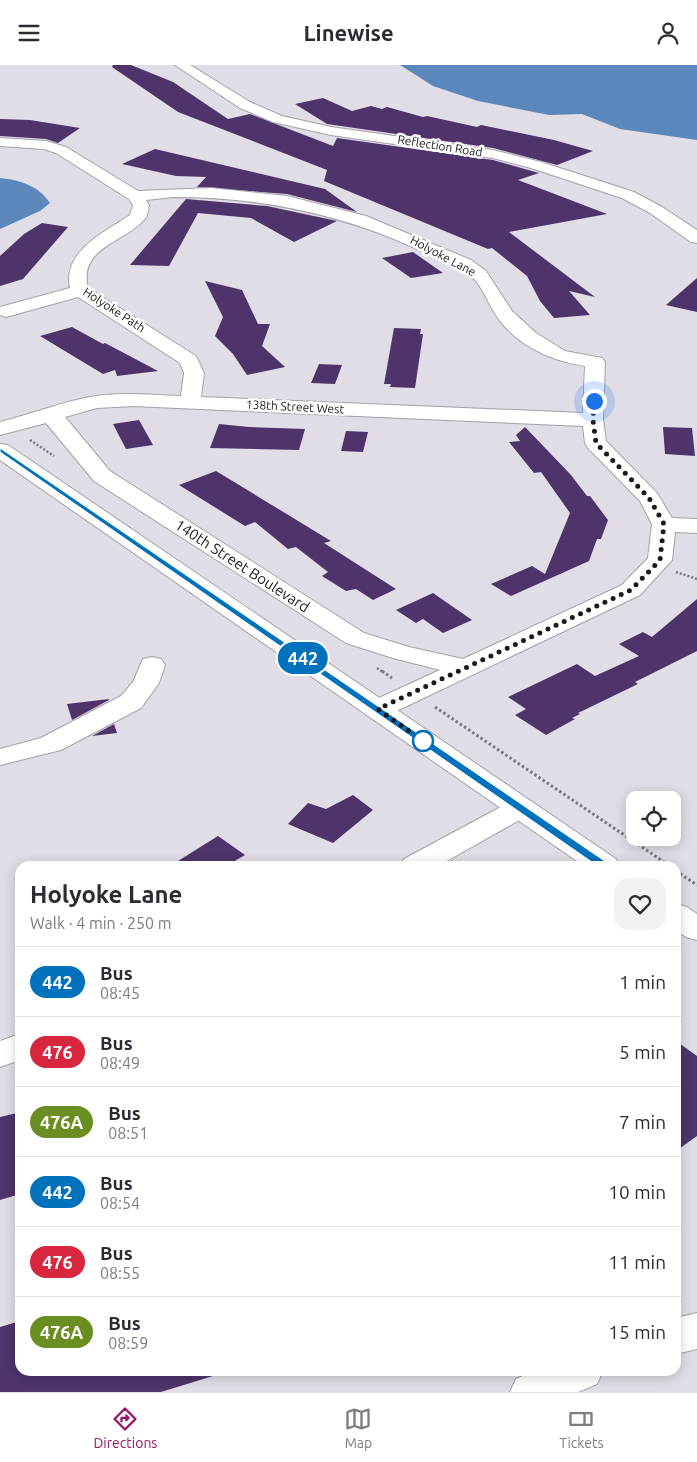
<!DOCTYPE html>
<meta charset="utf-8">
<style>
:root{--surface:#fff;--page:#f2f2f3;--text:#2b2b33;--muted:#7c7c81;--line:#e1e1e2;--accent:#9b1567}
body{margin:0;font-family:Ubuntu,sans-serif;background:var(--page);color:var(--text);height:100vh;display:flex;flex-direction:column;font-size:19px;white-space:nowrap}
*{box-sizing:border-box;margin:0}
p{font-size:16px;color:var(--muted)}
.icon{flex:none;width:28px;height:28px;fill:none;stroke:currentColor;stroke-width:2;stroke-linecap:round;stroke-linejoin:round}
.map{position:relative;flex:1;overflow:hidden}
.side{position:absolute;left:15px;top:796px;width:666px;height:515px;display:flex;flex-direction:column;background:var(--surface);border-radius:15px;box-shadow:0 2px 12px #0003}
.side>*{flex:none}
.badge{padding:0 10px;border-radius:16px;font-size:18px;line-height:32px}
.fabs{position:absolute;left:626px;top:726px;display:grid;gap:10px}
.fabs a{display:grid;place-items:center;width:55px;height:55px;border-radius:10px;background:var(--surface);box-shadow:0 2px 12px #0003;font-size:25px}
.you{position:absolute;width:25px;height:25px;margin:-12px;border:4px solid #fff;border-radius:50%;background:#1a73e8;box-shadow:0 0 0 8px #1a73e833}
.map>.badge{position:absolute;translate:-50% -50%;box-shadow:0 0 0 2px #fff}
.round{display:grid;place-items:center;flex:none;width:52px;height:52px;border-radius:15px;background:var(--page)}
.overview{display:flex;align-items:center;justify-content:space-between;height:85px;padding:0 15px}
h1{font-size:24px;font-weight:600;line-height:38px}
ul{padding:0;list-style:none}
li{display:flex;align-items:center;gap:15px;height:70px;padding:0 15px;border-top:1px solid var(--line)}
li div{flex:1}
li b{display:block;font-size:19px}
li em{font-style:normal}
li .badge{min-width:55px;font-weight:700;text-align:center}
header{display:flex;justify-content:space-between;align-items:center;height:65px;padding:0 15px;background:var(--surface);font-size:22px;font-weight:600}
.tabs{display:flex;justify-content:space-around;align-items:center;height:70px;border-top:1px solid var(--line);background:var(--surface);font-size:14px;color:var(--muted)}
.tabs a{display:grid;justify-items:center;gap:2px}
.tabs .selected{color:var(--accent)}
.map>svg:first-child{display:block}
.water{fill:#5a88bc}
.building{fill:#4e346b}
.lines{fill:none;stroke-linecap:round;stroke-linejoin:round}
.street-casing{stroke:#a4a0a9;stroke-width:2}
.secondary-casing{stroke:#a4a0a9;stroke-width:2}
.path-far1{stroke:#7b797e;stroke-width:2.5;stroke-dasharray:2 2;stroke-linecap:butt}
.path{stroke:#7b797e;stroke-width:3;stroke-dasharray:2.5 2.5;stroke-linecap:butt}
.street{fill:#fff;fill-rule:evenodd}
.secondary{fill:#fff;fill-rule:evenodd}
.line{fill:#0072bc;stroke:#fff}
.walk{stroke:#1a191c;stroke-width:5;stroke-dasharray:0 9}
.stop-dot{fill:#fff;stroke:#0072bc;stroke-width:2.5}
.labels{text-anchor:middle;stroke-width:5;stroke-linejoin:round;paint-order:stroke}
.far-street-label{font-size:12px;fill:#1a191c;stroke:#fff}
.street-label{font-size:15px;fill:#1a191c;stroke:#fff}
</style>
<header><svg class="icon" aria-label="menu" viewBox="0 0 24 24"><path d="M4 6h16M4 12h16M4 18h16"/></svg>Linewise<svg class="icon" aria-label="person" viewBox="0 0 24 24"><circle cx="12" cy="8" r="4"/><path d="M4 21q1-7 8-7t8 7"/></svg></header>
<div class="map">
<svg width="697" height="1327" viewBox="0 0 697 1327">
<rect width="100%" height="100%" fill="#e1dde6"/>
<path class="water" d="M400,0H697V75L620,64L582,49L549,50L478,36L433,21Z
M0,113C20,115 39,121 50,138L40,146L0,164Z"/>
<path class="building" d="M113,0H131L173,17L228,54L250,49L333,81L337,73L493,95L539,108L518,115L607,149L509,167L595,232L569,226L590,250L554,253L540,236L527,211L492,183L488,184L324,116L327,105L178,47L112,2Z
M323,33L352,46L371,41L382,44L387,42L423,52L427,51L477,62L481,60L554,75L593,86L557,100L493,83L327,59L295,39Z
M0,54L30,55L80,63L58,78L46,74L0,71Z
M155,84L325,124L357,147L287,129L197,122L206,112L176,111L122,99Z
M186,134L267,141L337,156L294,177L251,153L198,148L169,201L130,200Z
M42,158L68,162L23,214L0,221V191L24,169Z
M413,187L443,208L411,213L382,193Z
M697,213V247L666,240Z
M205,216L242,225L258,259H270L262,281L285,302L247,310L233,289L215,271L223,252Z
M72,262L103,279L105,278L158,306L117,311L115,305L103,309L40,271Z
M394,263L421,264L420,269H423L415,323L390,322L391,319H384Z
M319,299L342,300L335,319L311,318Z
M139,355L153,380L126,384L113,359Z
M219,359L249,362L305,364L299,385L210,383Z
M525,362L571,410L587,431H590L608,455L601,474H597L589,496L511,531L491,519L532,501L545,509L570,448L541,407L534,408L509,377L520,376L516,370Z
M663,362L692,363L695,391L665,389Z
M346,366L368,367L363,387L341,386Z
M216,406L331,476L324,478L396,524L373,535L356,524L346,526L322,511L328,507L296,482L288,484L255,457L245,461L179,420Z
M433,528L472,555L443,568L423,554L416,558L396,545Z
M697,534V586L635,617L638,619L578,648L580,649L572,653L575,654L546,670L515,650L526,644L508,632L577,599L595,611L639,591L619,579L643,567L652,572Z
M109,634V635L72,655L67,639Z
M114,659L117,668L92,671Z
M353,730L373,745L333,778L288,759L308,738L326,744Z
M218,771L245,790L226,801H170Z
M676,976L697,991V1071L676,1086Z
M17,1048L20,1061V1129L0,1135V1052Z
M20,1256V1306H212L213,1311L161,1327H0V1262Z"/>
<g class="lines">
<g class="street-casing">
<path id="street" d="M175,0H190L250,37L282,51L331,62L493,85L541,97L634,127L662,142L697,165V178L691,177L650,148L622,133L531,103L493,93L331,70L273,57L240,43Z
M0,73L46,76L66,82L138,126L211,123L287,131L366,151L471,195L486,206L512,246L536,268L565,286L602,293L605,297L603,355L606,376L657,428L672,453L697,454V468L675,467L672,495L640,530L388,650L378,652L368,650L364,644L368,638L440,605L393,593L346,578L94,416L46,358L0,370V357C32,349 64,336 96,331C124,327 153,330 181,331L184,308L180,298L78,232L6,252L0,250V242L70,223C62,186 105,167 130,150L133,140L129,134L56,88L44,84L0,81ZM173,132C259,132 337,148 415,183C432,190 452,196 466,207C481,217 485,233 494,247C513,279 550,296 585,301L583,348L201,332L204,308L196,291L88,223C78,183 123,178 144,155C148,151 148,145 149,140L146,135ZM133,341L583,361L585,378L588,383L640,436L652,459L648,493L622,520L463,594L409,582L364,568L110,406L65,352L97,343Z
M152,592L161,594L165,600L159,618L141,643L61,685L0,700V684L41,673L121,631L133,617L143,594Z
M520,734L530,737L535,743L530,749L438,801H400L404,794L510,737Z
M20,969V995L0,1002V976Z
M697,1248V1284L676,1289V1253Z
M534,1306H603L597,1319L578,1327H510L516,1314Z"/>
</g>
<g class="secondary-casing">
<path id="secondary" d="M0,379L8,380L616,794L620,801H584L0,395Z
M676,839L687,842L697,849V875L686,872L676,865Z"/>
</g>
<path class="path-far1" d="M30,375L54,391
M676,507L697,514
M377,603L384,608"/>
<path class="path" d="M382,606L392,613
M435,642L670,801
M676,806L697,820"/>
<use href="#street" class="street"/>
<use href="#secondary" class="secondary"/>
</g>
<path class="line" d="M0,383L609,799V804H602L0,387Z"/>
<g class="lines">
<path class="walk" d="M423,676L378,644L631,525L660,495L664,459L649,433L596,378L593,355L594,336"/>
</g>
<circle class="stop-dot" cx="423" cy="676" r="10"/>
<g class="labels">
<g class="far-street-label">
<text transform="translate(440 81) rotate(9)" y="4">Reflection Road</text>
<text transform="translate(443 191) rotate(28)" y="4">Holyoke Lane</text>
<text transform="translate(114 245) rotate(33)" y="4">Holyoke Path</text>
<text transform="translate(295 342) rotate(3)" y="4">138th Street West</text>
</g>
<g class="street-label">
<text transform="translate(242 501) rotate(33)" y="5">140th Street Boulevard</text>
</g>
</g>
</svg>
<div class="fabs">
<a><svg class="icon" aria-label="locate" viewBox="0 0 24 24"><circle cx="12" cy="12" r="6"/><path d="M12 2v4M12 18v4M2 12h4M18 12h4"/></svg></a>
</div>
<div class="you" style="left:594px;top:336px"></div>
<b class="badge" style="left:303px;top:593px;background:#0072bc;color:#fff">442</b>
<section class="side">
<div class="overview"><div><h1>Holyoke Lane</h1><p>Walk · 4 min · 250 m</p></div><a class="round"><svg class="icon" aria-label="heart" viewBox="0 0 24 24"><path d="M12 20l-8-8c-3-5 5-10 8-4 3-6 11-1 8 4z"/></svg></a></div>
<ul>
<li><span class="badge" style="background:#0072bc;color:#fff">442</span><div><b>Bus</b><p>08:45</p></div><em>1 min</em></li>
<li><span class="badge" style="background:#d7263d;color:#fff">476</span><div><b>Bus</b><p>08:49</p></div><em>5 min</em></li>
<li><span class="badge" style="background:#6b8e23;color:#fff">476A</span><div><b>Bus</b><p>08:51</p></div><em>7 min</em></li>
<li><span class="badge" style="background:#0072bc;color:#fff">442</span><div><b>Bus</b><p>08:54</p></div><em>10 min</em></li>
<li><span class="badge" style="background:#d7263d;color:#fff">476</span><div><b>Bus</b><p>08:55</p></div><em>11 min</em></li>
<li><span class="badge" style="background:#6b8e23;color:#fff">476A</span><div><b>Bus</b><p>08:59</p></div><em>15 min</em></li>
</ul>
</section>
</div>
<nav class="tabs">
<a class="selected"><svg class="icon" aria-label="directions" viewBox="0 0 24 24"><path d="M12 3l9 9-9 9-9-9zM9 14v-3h6M13 9l2 2-2 2"/></svg>Directions</a>
<a><svg class="icon" aria-label="map" viewBox="0 0 24 24"><path d="M3 6l6-2 6 2 6-2v14l-6 2-6-2-6 2zM9 4v14M15 6v14"/></svg>Map</a>
<a><svg class="icon" aria-label="tickets" viewBox="0 0 24 24"><path d="M3 7h18v10H3zM15 7v10"/></svg>Tickets</a>
</nav>
